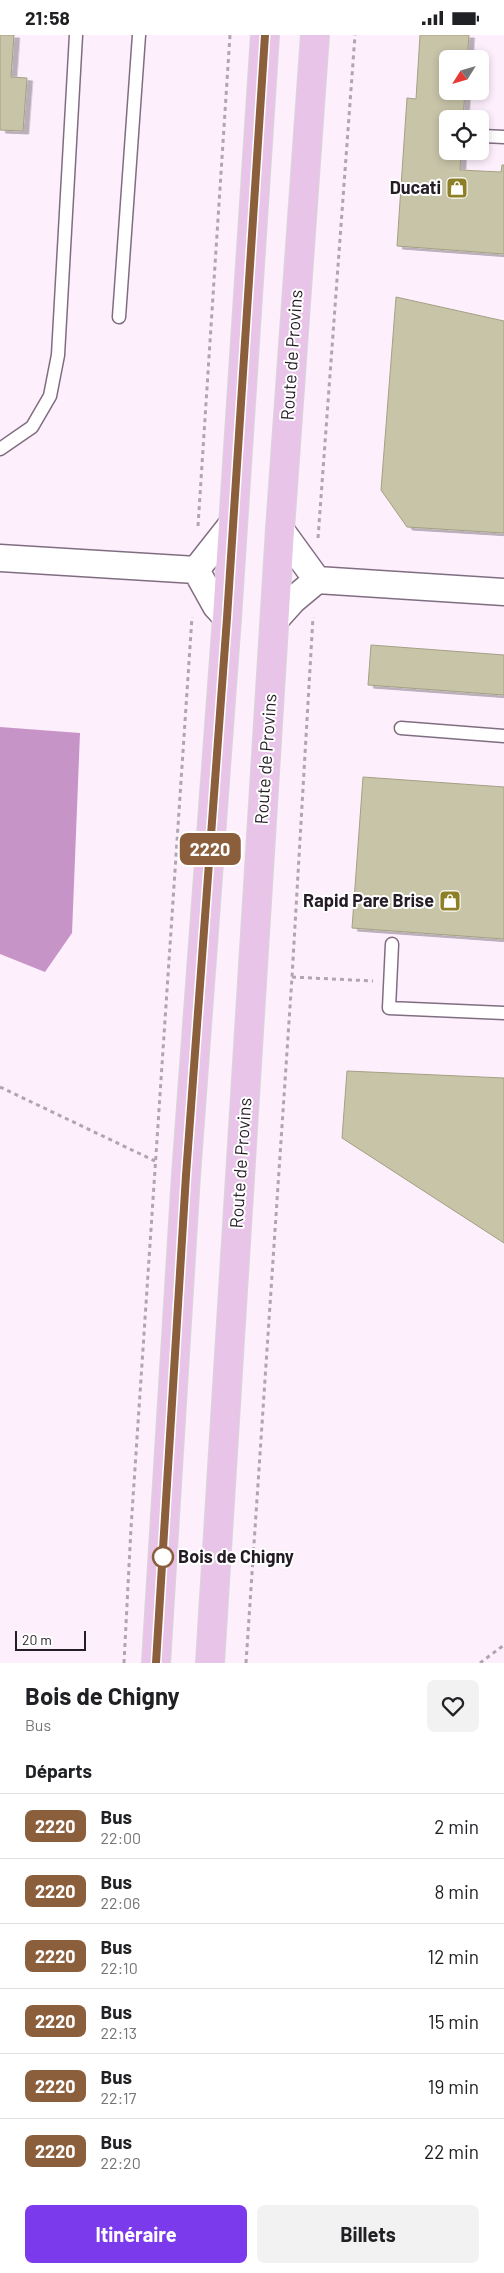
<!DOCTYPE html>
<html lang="fr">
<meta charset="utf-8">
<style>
:root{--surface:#fff;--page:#f2f2f2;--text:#202124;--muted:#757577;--line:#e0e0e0;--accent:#7c3aed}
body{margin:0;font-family:Barlow,sans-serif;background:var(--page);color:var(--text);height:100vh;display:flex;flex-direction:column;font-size:19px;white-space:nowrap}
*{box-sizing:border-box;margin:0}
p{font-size:16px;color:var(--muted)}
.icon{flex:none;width:28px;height:28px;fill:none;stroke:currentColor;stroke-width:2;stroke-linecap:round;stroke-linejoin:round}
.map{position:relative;height:1628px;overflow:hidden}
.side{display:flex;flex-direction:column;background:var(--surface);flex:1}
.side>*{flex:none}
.badge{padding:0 10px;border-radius:8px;font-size:18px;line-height:32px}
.needle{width:32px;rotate:233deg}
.tools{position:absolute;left:439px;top:15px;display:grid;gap:10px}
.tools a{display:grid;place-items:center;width:50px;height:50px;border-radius:8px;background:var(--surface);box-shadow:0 2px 8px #0003;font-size:25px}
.scale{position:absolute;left:15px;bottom:12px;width:71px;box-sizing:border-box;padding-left:5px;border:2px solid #251d25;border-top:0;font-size:14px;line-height:18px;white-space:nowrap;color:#251d25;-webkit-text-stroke:4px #fff;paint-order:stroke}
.map>.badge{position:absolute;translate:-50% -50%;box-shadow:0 0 0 2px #fff}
h2{padding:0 25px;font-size:19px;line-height:45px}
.round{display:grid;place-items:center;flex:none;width:52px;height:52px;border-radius:8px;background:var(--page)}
.overview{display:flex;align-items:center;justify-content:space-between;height:85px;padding:0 25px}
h1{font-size:24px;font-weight:700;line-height:38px}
.primary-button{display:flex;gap:10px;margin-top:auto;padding:10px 25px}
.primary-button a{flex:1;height:58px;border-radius:8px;background:var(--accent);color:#fff;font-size:20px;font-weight:700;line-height:58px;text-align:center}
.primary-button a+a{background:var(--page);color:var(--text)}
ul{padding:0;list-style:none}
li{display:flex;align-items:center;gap:15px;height:65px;padding:0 25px;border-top:1px solid var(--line)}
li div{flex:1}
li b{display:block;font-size:19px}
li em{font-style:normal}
li .badge{min-width:55px;font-weight:700;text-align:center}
.status{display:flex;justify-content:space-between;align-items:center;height:35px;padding:0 25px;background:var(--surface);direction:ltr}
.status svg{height:14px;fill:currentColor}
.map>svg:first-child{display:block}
.water{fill:#c794c7}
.building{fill:#c8c4a8;stroke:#a4a084;filter:url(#shadow)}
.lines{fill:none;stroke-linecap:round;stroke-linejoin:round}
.lane-casing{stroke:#816d81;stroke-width:15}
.street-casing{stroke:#816d81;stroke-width:29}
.primary-casing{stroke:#d8d6d8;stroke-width:30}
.path{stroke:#b1a5b0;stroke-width:3;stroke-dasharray:4 4;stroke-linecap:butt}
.lane{stroke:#fff;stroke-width:12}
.street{stroke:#fff;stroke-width:26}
.primary{stroke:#e8c4e8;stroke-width:28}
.line-casing{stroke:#fff;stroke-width:11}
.line{stroke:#8b5e3c;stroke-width:8}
.stop-dot{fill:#fff;stroke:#8b5e3c;stroke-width:2.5}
.labels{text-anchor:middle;stroke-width:4;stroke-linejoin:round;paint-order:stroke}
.poi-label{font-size:18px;font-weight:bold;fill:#251d25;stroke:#fff;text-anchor:end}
.street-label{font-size:18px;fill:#251d25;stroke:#fff}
.stop-label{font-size:18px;font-weight:bold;fill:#251d25;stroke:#fff;text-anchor:start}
</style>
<div class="status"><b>21:58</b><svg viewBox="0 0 49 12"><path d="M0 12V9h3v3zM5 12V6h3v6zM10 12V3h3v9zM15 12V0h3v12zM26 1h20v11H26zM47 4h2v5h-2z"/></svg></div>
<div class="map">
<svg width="504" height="1628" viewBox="0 0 504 1628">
<defs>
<filter id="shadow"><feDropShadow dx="5.5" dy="3" stdDeviation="0" flood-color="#0004"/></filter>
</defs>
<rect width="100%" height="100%" fill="#fdeffc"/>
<path class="water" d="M0,692L80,698L72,898L45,937L0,919Z"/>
<path class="building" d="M0,0H14L11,42L27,43L23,96L0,95Z
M420,0H469L467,24H448V56H465L463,84H448V116H461L460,135L501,137L502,130H504V219L397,211L407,63L416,64Z
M396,262L504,286V498L407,492L381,455Z
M371,610L504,620V660L368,650Z
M363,742L504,752V904L352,893Z
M347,1036L504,1043V1208L342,1103Z"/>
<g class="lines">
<g class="lane-casing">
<path id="lane" d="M483,101L504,102
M119,282L139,0
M0,414L32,392L50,361L58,320L76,0
M401,693L504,701
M392,909L389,973L504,978"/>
</g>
<g class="street-casing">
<path id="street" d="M280,494L317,545L504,557
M0,523L196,535
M196,535L233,488
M196,535L216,571L227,583
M275,585L293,565L317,545"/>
</g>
<g class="primary-casing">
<path id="primary" d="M156,1628L186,1140L227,583L265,0
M210,1628L280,494L315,0"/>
</g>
<path class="path" d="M198,491L230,0
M318,503L355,0
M292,942L373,946
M0,1052L155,1126
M124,1628L131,1493L192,582
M246,1628L292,942L313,582
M480,1628L504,1610"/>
<use href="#lane" class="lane"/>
<use href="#street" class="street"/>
<use href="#primary" class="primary"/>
</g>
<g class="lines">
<g class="line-casing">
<path id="line" d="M156,1628L186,1140L227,583L265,0"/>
</g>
<use href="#line" class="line"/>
</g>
<defs>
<g id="shop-square" transform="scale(1.125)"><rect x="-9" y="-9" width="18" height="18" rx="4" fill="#8d7f25" stroke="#fff"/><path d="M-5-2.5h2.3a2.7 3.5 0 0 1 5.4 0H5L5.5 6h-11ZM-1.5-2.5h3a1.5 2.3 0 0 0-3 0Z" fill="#fff"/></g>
</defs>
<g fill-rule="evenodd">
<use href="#shop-square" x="457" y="153"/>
<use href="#shop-square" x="450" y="866"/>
</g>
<circle class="stop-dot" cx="163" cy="1522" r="10"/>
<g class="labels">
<g class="poi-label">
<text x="441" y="159">Ducati</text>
<text x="434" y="872">Rapid Pare Brise</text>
</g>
<g class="street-label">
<text transform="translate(292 320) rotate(-86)" y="6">Route de Provins</text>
<text transform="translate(266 724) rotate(-86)" y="6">Route de Provins</text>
<text transform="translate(241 1128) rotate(-86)" y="6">Route de Provins</text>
</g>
<g class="stop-label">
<text x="178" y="1528">Bois de Chigny</text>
</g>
</g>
</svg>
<div class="tools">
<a><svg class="needle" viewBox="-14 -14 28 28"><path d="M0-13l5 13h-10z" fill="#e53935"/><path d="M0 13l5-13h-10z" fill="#757577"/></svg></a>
<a><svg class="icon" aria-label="locate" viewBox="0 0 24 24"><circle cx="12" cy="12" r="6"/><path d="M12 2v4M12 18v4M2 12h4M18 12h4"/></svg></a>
</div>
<div class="scale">20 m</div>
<b class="badge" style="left:210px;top:814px;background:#8b5e3c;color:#fff">2220</b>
</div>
<section class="side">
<div class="overview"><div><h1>Bois de Chigny</h1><p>Bus</p></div><a class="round"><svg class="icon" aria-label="heart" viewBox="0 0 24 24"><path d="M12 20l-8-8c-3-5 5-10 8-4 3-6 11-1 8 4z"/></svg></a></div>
<h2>Départs</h2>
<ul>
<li><span class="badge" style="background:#8b5e3c;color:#fff">2220</span><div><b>Bus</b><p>22:00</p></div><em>2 min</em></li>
<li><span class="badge" style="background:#8b5e3c;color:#fff">2220</span><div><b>Bus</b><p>22:06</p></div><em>8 min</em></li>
<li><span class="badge" style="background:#8b5e3c;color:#fff">2220</span><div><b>Bus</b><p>22:10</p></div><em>12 min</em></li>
<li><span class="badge" style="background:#8b5e3c;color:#fff">2220</span><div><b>Bus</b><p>22:13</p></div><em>15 min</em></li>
<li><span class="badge" style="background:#8b5e3c;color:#fff">2220</span><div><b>Bus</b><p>22:17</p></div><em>19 min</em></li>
<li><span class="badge" style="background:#8b5e3c;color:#fff">2220</span><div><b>Bus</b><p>22:20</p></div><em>22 min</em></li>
</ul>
<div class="primary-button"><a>Itinéraire</a><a>Billets</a></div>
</section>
